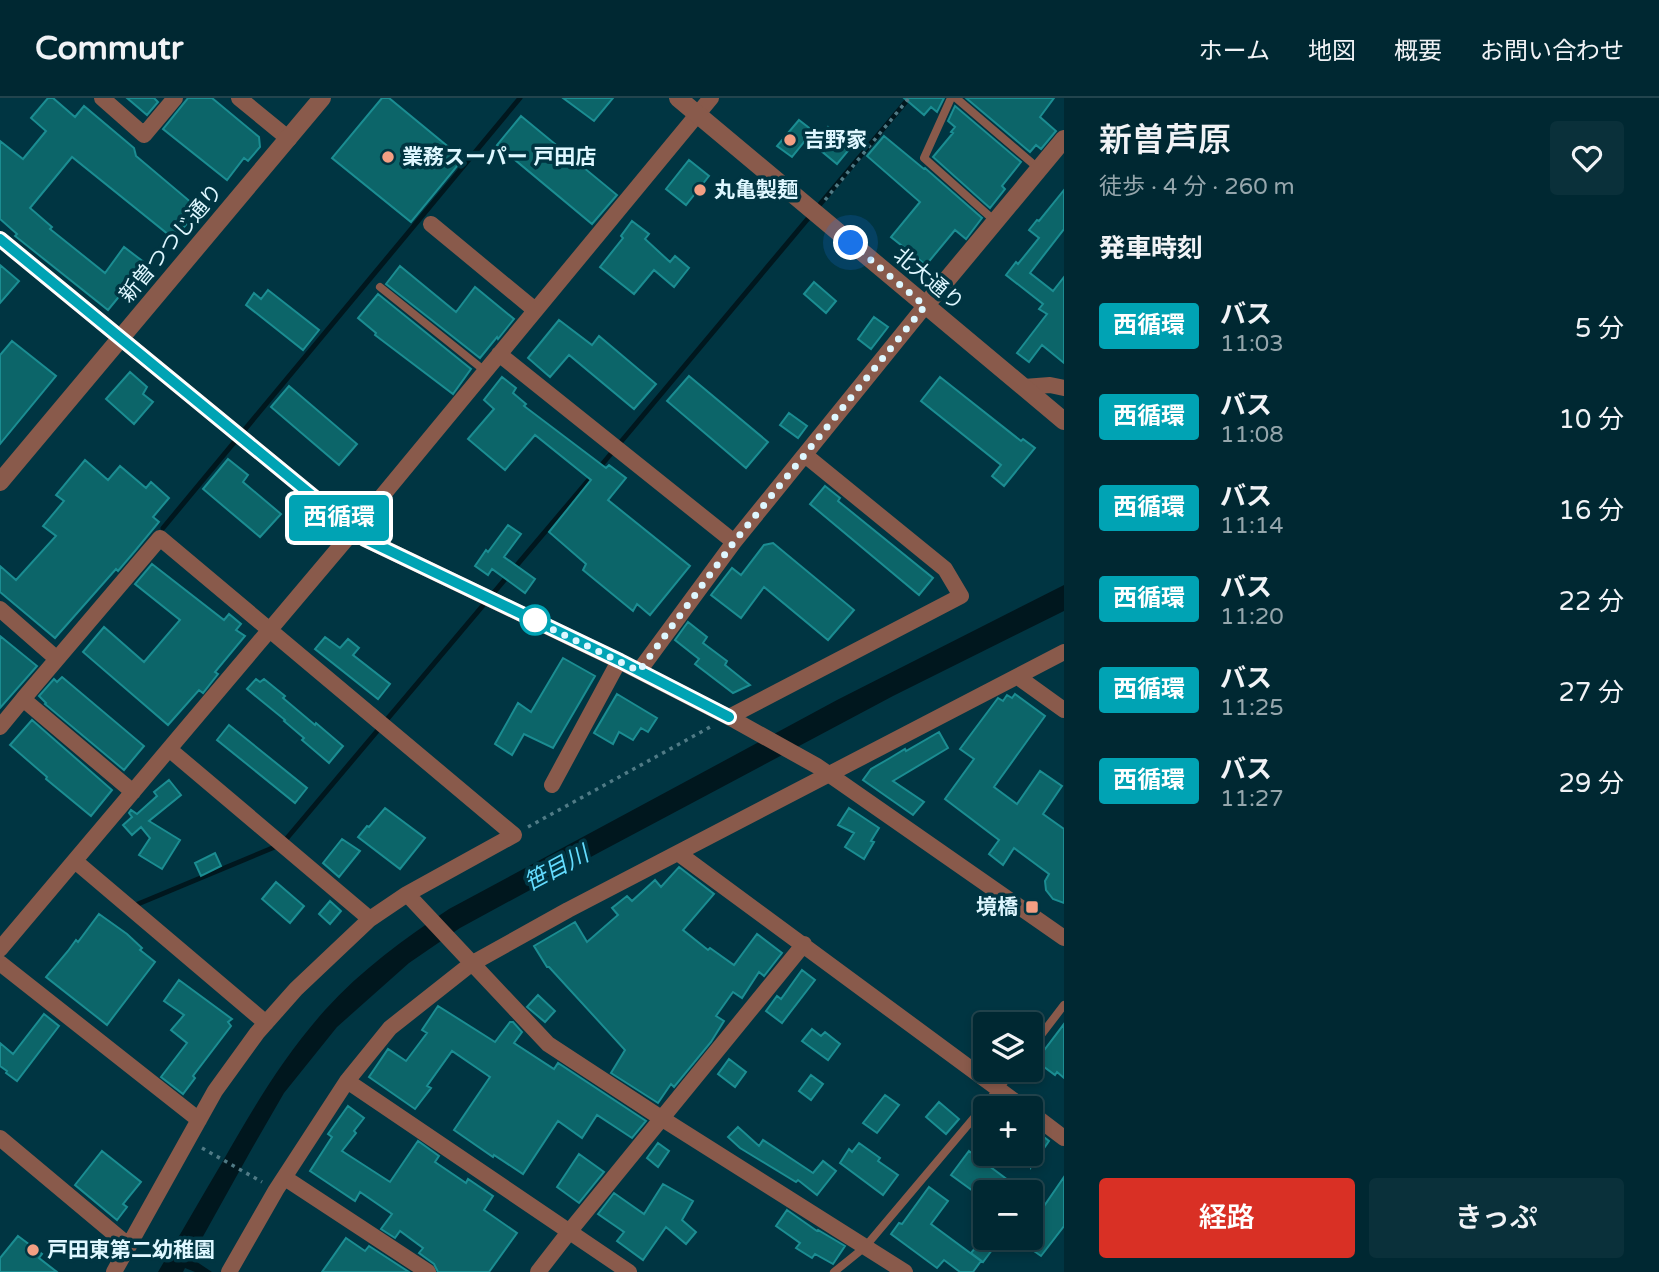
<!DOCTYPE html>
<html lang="ja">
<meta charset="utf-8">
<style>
:root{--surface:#002832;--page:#0a303a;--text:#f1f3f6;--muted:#95a6ac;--line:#22444d;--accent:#d93025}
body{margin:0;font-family:"Varela Round","Noto Sans JP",sans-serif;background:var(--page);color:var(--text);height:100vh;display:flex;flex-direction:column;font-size:26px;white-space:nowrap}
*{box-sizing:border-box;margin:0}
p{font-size:23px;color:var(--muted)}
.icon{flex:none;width:38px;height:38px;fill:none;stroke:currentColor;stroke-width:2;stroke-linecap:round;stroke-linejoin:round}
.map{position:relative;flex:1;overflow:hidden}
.panel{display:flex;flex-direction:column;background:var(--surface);width:595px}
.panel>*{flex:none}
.badge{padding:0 14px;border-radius:5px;font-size:24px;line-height:46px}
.buttons{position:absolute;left:973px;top:914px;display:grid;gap:14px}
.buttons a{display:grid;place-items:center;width:70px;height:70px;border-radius:7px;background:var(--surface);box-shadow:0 4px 10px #0003,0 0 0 2px var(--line);font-size:35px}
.you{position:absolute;width:35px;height:35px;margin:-18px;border:5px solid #fff;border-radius:50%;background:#1a73e8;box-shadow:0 0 0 10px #1a73e833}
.map>.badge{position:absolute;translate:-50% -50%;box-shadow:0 0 0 4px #fff}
h2{padding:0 35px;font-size:26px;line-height:63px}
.round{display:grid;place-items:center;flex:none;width:74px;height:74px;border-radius:7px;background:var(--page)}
.head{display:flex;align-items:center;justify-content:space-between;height:119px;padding:0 35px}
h1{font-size:33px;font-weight:600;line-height:52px}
.button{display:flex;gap:14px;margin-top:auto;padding:14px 35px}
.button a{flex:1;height:80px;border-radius:7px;background:var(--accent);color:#fff;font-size:28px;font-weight:600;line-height:80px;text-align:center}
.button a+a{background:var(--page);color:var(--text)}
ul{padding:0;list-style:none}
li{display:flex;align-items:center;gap:21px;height:91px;padding:0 35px}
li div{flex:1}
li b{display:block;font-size:26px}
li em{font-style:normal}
li .badge{min-width:77px;font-weight:700;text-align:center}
header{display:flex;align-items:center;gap:42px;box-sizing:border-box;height:98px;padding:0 35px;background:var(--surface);border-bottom:2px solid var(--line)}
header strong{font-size:33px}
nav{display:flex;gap:38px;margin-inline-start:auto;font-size:24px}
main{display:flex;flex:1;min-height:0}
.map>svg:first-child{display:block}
.water{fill:#00171e}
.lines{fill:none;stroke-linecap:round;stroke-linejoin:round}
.stream{stroke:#00171e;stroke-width:5}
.building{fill:#0c6569;stroke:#1b8d92;stroke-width:2}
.path{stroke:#507b86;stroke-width:3.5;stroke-dasharray:3.5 5;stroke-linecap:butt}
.service{stroke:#895a4b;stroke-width:8}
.minor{stroke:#895a4b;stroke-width:16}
.tertiary{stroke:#895a4b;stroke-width:18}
.line-casing{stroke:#fff;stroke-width:16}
.line{stroke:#00a3b4;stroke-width:10}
.walk{stroke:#def7ff;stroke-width:7;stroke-dasharray:0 12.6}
.poi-dot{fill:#f39f83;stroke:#003542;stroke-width:2.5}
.stop-dot{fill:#fff;stroke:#00a3b4;stroke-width:3.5}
.labels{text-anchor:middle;stroke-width:7;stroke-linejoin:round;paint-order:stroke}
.poi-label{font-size:21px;font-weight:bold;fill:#def7ff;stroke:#003542;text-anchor:start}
.street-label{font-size:21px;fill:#def7ff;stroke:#003542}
.water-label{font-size:23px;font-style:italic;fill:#64ddff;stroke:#003542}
</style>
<header>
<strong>Commutr</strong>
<nav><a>ホーム</a><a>地図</a><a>概要</a><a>お問い合わせ</a></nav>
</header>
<main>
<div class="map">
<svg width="1064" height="1174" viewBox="0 0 1064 1174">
<rect width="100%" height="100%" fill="#003542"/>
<path class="water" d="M1064,487V513L893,598L600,754L460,830L409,865L337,929L284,995L250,1054L191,1160L212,1174H195L185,1170L183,1174H158C180,1137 201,1100 223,1063C253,1010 284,958 325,912C361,872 404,841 449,811L837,602Z"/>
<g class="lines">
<path class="stream" d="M599,370L909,0
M163,430L520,0
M138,806L282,746L592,378"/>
</g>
<path class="building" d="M48,0H53L75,19L84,8L134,50L136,58L199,111L174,141L72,59L30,110L52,129L50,131L105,175L124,149L149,168L138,181L135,179L108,212L15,138L17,136L0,121V43L23,61L46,33L31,20Z
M127,0H154L158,4L147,17Z
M188,0H212L259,39L260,49L248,63L244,60L227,82L163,31Z
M382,0H389L463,61L411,124L332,60Z
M563,0H613L594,23Z
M904,0H944L937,14L931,9L924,17Z
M966,0H1054L1040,19L1056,33L1041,51L1036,47L1030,54Z
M955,8L1021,64L1002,88L1005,91L990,110L933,59L953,35L951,34L955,29L948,23Z
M521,18L617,97L592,126L497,47Z
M799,22L813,33L792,59L777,48Z
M828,29L852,48L837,66L814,47Z
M884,38L924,71L925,70L982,120L966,141L955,132L926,167L891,139L920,104L867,58Z
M689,62L709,78L686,107L666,91Z
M1064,92V131L1030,175L1053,193L1064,179V265L1042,247L1029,264L1017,255L1047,216L1039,211L1043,206L1006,177L1016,164L1018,166L1039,140L1029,132L1037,122L1039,123Z
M632,123L649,136L645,141L670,164L675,158L689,170L674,189L654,172L634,196L600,169L623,140L621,138Z
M0,167L19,183L0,205Z
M400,168L456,214L475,189L514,221L498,241L497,239L480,260L386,186Z
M814,184L836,203L826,215L804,196Z
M268,192L319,232L303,252L246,207L254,195L261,201Z
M378,196L471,271L453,296L375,237L376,235L358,220Z
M874,219L888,229L871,251L858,241Z
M559,222L592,247L599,238L656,286L634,311L569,257L550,279L528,260Z
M12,243L56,278L0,346V257Z
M130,274L147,289L143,296L153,304L134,326L106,301Z
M689,278L768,344L746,370L667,303Z
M502,279L516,290L513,295L526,306L524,308L606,370L609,367L626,380L608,402L690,468L650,517L637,506L633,513L583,472L586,466L549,434L591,382L535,337L505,372L468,341L494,311L484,302Z
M940,279L1021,343L1023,341L1035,350L1004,388L992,378L1001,367L921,303Z
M289,288L357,346L339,367L271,309Z
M789,315L807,328L798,340L780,327Z
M228,361L248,377L243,384L281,416L260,439L203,391Z
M85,362L108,382L120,368L146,390L151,384L169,400L153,419L159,424L135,453L118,473L116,471L55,540L0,494V468L16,482L56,438L43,428L64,403L56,397Z
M825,388L840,400L838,403L933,480L919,497L810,406Z
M508,427L521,436L504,459L535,481L525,495L492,471L488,477L475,468L486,452L488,454Z
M773,445L854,512L828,542L764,489L741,520L711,497L732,470L741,477L764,447Z
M152,466L224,522L229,516L241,526L236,532L245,538L215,574L218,576L203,595L199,592L168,627L83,554L104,529L144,564L180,522L135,486Z
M688,524L707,539L703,545L727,563L725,567L750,587L733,595L695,566L699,561L675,542Z
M0,538L37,568L0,610Z
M325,539L340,550L348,541L359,550L353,557L390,586L378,601L315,551Z
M563,560L595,578L553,650L524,636L512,657L495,646L518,605L531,614Z
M62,579L144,648L124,672L45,606L46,605L39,598L54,581L57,584Z
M256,581L260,584L264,581L285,598L283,600L315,627L316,625L343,648L329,665L302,642L304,640L284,623L285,622L247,591Z
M617,596L657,620L648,634L641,630L633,642L619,634L613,646L594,635Z
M1015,596L1045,618L994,689L1017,706L1040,673L1062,688L1043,716L1064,731V805L1053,801L1046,792L1045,783L1049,776L1014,750L1003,767L989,756L999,742L945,701L974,661L960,651L998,600L1003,603L1007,597L1012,600Z
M32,622L112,692L91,718L46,681L47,679L10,647Z
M229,627L307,690L295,705L217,642Z
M939,634L948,650L893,683L924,704L913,717L863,682L871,671L890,660L905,651L906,653Z
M169,682L181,697L149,723L180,742L162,771L139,757L150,740L141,729L132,737L123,727L132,719L129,715L131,712L137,716L157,698L154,694Z
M385,710L425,740L400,771L358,739L367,728L369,729Z
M849,710L879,730L871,743L874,744L864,761L845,749L854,735L838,727Z
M342,741L360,753L339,779L323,765Z
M215,755L221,768L201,778L195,765Z
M679,769L714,796L683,832L708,852L710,850L734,867L757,836L782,855L764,878L759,874L742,900L733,894L716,918L724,923L711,944L674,989L671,986L658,1005L611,975L625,952L549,869H547L534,848L575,824L587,844L618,817L612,810L627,798L632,803L655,782L661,789Z
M276,784L304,808L290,825L262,801Z
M330,803L341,813L330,826L319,816Z
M99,816L127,836L142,850L140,852L155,864L107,927L46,879L68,853L76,842L78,844Z
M802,872L815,882L782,925L766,913L777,898L781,901Z
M179,882L232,921L228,924L231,928L193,978L195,980L183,996L161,979L187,945L171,932L184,917L164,903Z
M538,897L555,913L545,924L527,909Z
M438,908L495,944L510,924H513L522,934L514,945L554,971L558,965L646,1023L632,1040L597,1017L582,1040L558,1023L523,1076L494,1057L493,1059L454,1032L490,979L452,953L427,988L431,990L415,1011L369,979L388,951L406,963L427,935L422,932Z
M44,916L59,928L17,983L6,975L7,973L0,968V945L13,956Z
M1064,926V980L1057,974L1055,977L1036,963Z
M812,931L821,938L825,934L840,946L828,962L802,943Z
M729,961L746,974L735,989L718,976Z
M811,977L823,986L811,1002L799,993Z
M885,997L899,1007L877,1035L863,1025Z
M939,1004L959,1021L946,1036L926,1019Z
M348,1008L364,1020L354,1033L356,1035L342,1053L390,1084L418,1043L439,1058L435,1064L466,1085L468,1081L493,1098L484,1112L517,1135L489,1174H438L434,1166L419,1155L423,1150L400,1133L395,1140L381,1131L392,1116L360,1094L355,1103L310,1073L332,1039L328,1036Z
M738,1029L759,1048L763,1042L813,1075L823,1063L836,1073L817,1097L798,1082L796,1084L740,1050L728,1039Z
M1031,1029L1049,1043L1031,1069Z
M658,1045L669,1053L658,1069L647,1060Z
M859,1045L880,1060L878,1063L898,1077L883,1097L840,1065L849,1051L852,1054Z
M102,1053L141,1084L123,1106L127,1109L117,1122L75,1087Z
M969,1053L1024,1094H985L984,1101L951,1077Z
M579,1056L604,1074L579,1105L557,1089Z
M1064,1079V1128L1041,1158L1024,1146L1029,1139H1031V1098L1044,1108Z
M663,1086L693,1103L682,1122L696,1134L686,1146L666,1129L643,1162L617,1143L624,1134L598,1116L614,1095L644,1116Z
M929,1089L948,1103L931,1126L981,1163L973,1174H960L944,1162L937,1170L891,1136L899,1125L902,1126Z
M787,1112L817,1133L818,1132L845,1148L833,1166L815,1156L812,1160L796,1150L800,1145L776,1128Z
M18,1138L42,1156L39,1160L57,1174H0V1160Z
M984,1139L995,1148L983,1164L971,1155Z
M346,1140L365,1153L369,1148L409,1174H322Z"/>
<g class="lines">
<path class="path" d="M825,102L909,0
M528,729L712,628
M202,1050L262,1084"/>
<path class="service" d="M951,0L924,60L996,124
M956,0L1039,71
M380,189L485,273
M1031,950L1064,907
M834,1174L865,1149L1015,971"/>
<path class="minor" d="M102,0L144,37L175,0
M239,0L289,41
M431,126L535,212
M0,141L365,441L619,563L736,623L817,668L1064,840
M499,256L734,444
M1024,289L1050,287L1064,290
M0,511L57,561
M639,573L734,444L925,208
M1018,579L1064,612
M23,601L160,440L514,737L407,796L370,821L296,891L257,935L215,993L114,1174
M729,619L961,498L945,471L805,357
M0,629L23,601L133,694
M169,651L370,821
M552,687L619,563
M678,755L1024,1010
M75,763L266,925
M407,796L548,946L661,1020L905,1174
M0,851L354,432L711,0
M0,865L199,1022
M347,983L629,1174
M1031,1015L1064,1040
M0,1040L129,1148
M285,1080L428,1174
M229,1174L276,1092L347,983L390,930L471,866L568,812L1064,554
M538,1174L569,1134L804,846"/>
<path class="tertiary" d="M678,0L1064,323
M925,208L1064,41
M0,384L322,0"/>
</g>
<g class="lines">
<g class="line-casing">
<path id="line" d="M0,141L365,441L620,563L729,619"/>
</g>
<use href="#line" class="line"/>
<path class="walk" d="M535,522L527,519L639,573L734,444L925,208L851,145"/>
</g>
<g class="poi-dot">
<circle cx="790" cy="42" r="7"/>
<circle cx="388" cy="59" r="7"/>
<circle cx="700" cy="92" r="7"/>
<rect x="1025" y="802" width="14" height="14" rx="3.5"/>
<circle cx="33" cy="1152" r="7"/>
</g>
<circle class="stop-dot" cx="535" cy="522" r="14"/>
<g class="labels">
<g class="poi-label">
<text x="804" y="49">吉野家</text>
<text x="402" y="66">業務スーパー 戸田店</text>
<text x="714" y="99">丸亀製麺</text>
<text x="1018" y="816" text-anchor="end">境橋</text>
<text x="47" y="1159">戸田東第二幼稚園</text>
</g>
<g class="street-label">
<text transform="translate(171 145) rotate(-50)" y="7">新曽つつじ通り</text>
<text transform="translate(929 181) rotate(40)" y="7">北大通り</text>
</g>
<g class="water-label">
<text transform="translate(556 770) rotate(-28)" y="8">笹目川</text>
</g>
</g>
</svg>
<div class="buttons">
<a><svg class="icon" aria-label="layers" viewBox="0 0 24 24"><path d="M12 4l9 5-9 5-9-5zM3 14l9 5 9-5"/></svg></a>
<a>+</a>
<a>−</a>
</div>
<div class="you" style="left:851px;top:145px"></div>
<b class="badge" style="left:339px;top:420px;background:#00a3b4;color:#fff">西循環</b>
</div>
<section class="panel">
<div class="head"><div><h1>新曽芦原</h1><p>徒歩 · 4 分 · 260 m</p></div><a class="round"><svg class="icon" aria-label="heart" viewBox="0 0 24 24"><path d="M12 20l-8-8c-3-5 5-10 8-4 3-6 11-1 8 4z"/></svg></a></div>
<h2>発車時刻</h2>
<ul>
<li><span class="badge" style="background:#00a3b4;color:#fff">西循環</span><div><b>バス</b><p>11:03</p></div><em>5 分</em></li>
<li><span class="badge" style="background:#00a3b4;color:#fff">西循環</span><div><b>バス</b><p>11:08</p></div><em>10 分</em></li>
<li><span class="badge" style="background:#00a3b4;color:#fff">西循環</span><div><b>バス</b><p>11:14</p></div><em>16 分</em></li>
<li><span class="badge" style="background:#00a3b4;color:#fff">西循環</span><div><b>バス</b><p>11:20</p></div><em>22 分</em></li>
<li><span class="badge" style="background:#00a3b4;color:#fff">西循環</span><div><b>バス</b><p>11:25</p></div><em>27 分</em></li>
<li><span class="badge" style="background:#00a3b4;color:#fff">西循環</span><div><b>バス</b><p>11:27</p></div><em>29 分</em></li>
</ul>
<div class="button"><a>経路</a><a>きっぷ</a></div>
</section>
</main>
